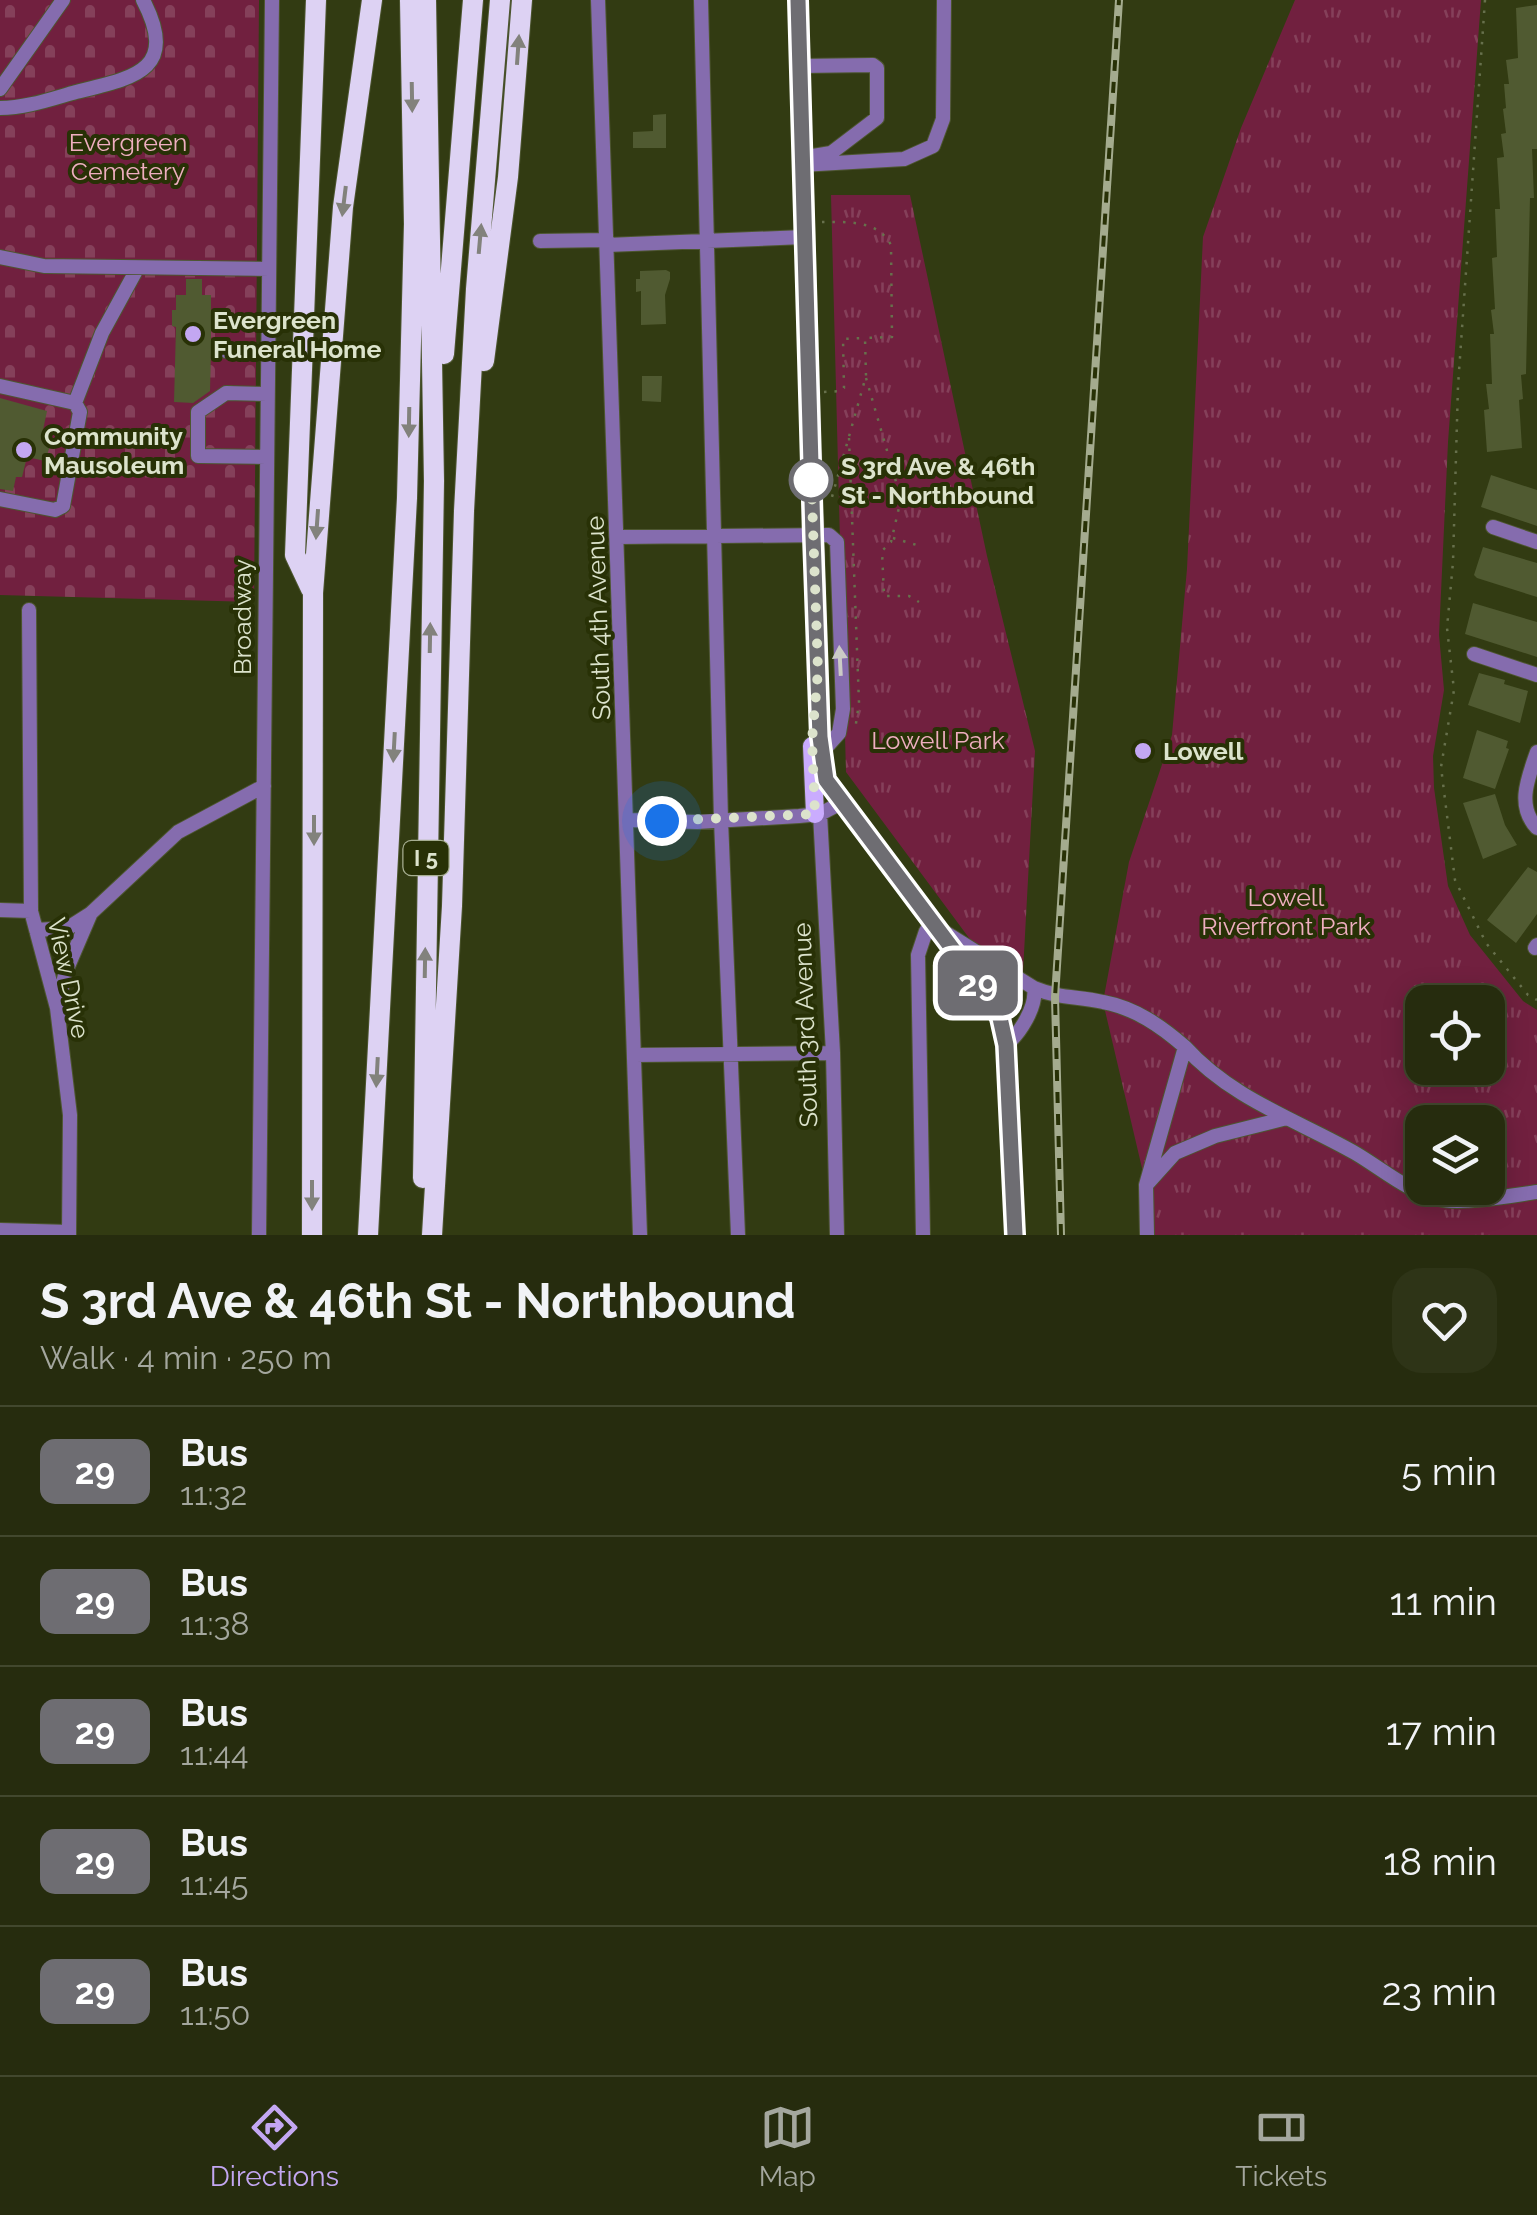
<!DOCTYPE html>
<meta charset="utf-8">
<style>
:root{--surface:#262c0e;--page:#2e3417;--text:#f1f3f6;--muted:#a4a79e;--line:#42482e;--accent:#c3a7f2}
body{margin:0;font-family:Raleway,sans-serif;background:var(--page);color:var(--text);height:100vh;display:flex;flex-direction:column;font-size:38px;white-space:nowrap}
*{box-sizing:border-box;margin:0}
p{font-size:32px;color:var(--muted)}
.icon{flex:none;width:55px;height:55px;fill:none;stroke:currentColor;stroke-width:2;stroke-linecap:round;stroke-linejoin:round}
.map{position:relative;height:1235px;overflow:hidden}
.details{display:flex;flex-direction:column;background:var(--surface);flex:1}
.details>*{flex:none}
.badge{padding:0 20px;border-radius:15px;font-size:35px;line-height:65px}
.buttons{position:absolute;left:1405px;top:985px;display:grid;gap:20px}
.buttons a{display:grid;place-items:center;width:100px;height:100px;border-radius:20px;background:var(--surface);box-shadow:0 5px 25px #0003,0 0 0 2px var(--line);font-size:50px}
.you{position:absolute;width:50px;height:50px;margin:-25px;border:8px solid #fff;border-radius:50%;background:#1a73e8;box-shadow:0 0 0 15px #1a73e833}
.map>.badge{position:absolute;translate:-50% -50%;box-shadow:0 0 0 5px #fff}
.round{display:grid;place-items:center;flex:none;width:105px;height:105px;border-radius:30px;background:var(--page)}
.overview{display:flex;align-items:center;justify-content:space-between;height:170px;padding:0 40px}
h1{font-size:48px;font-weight:700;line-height:75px}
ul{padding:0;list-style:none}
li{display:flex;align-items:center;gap:30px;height:130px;padding:0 40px;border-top:2px solid var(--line)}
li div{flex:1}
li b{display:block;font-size:38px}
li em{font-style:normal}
li .badge{min-width:110px;font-weight:700;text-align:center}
.dock{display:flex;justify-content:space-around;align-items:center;height:140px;border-top:2px solid var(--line);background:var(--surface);font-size:28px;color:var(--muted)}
.dock a{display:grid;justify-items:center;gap:5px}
.dock .selected{color:var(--accent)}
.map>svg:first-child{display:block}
.cemetery{fill:url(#cemetery-stones)}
.park{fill:url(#park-tufts);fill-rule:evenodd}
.building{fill:#505a31}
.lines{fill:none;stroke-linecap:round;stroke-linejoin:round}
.minor-casing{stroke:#4d5630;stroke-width:16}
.major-casing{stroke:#4d5630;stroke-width:20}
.highway-casing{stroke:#4d5630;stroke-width:22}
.path{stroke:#67704c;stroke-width:2.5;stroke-dasharray:2.5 8;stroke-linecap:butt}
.minor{stroke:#856cae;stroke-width:14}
.major{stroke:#caacfe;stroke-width:18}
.highway{stroke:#ddd2f3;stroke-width:20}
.rail-casing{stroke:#a4ab8e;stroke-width:8}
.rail{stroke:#283106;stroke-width:4;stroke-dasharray:11;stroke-linecap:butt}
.oneway{fill:#82827c}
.oneway2{fill:#cbcbc6}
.line-casing{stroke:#fff;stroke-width:22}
.line{stroke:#6e6d72;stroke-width:15}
.walk{stroke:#dce3cc;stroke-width:10;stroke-dasharray:0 18}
.poi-dot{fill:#c3a7f2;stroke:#283106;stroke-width:4}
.stop-dot{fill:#fff;stroke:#6e6d72;stroke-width:5}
.labels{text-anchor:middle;stroke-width:8;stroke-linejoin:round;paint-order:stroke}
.shield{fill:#283106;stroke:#a6ae91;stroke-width:2.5}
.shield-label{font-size:22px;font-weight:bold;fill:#dce3cc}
.park-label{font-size:25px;fill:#efaec0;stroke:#283106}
.poi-label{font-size:25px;font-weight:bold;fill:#dce3cc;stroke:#283106;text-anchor:start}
.stop-label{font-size:25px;font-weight:bold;fill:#dce3cc;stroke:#283106;text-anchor:start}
.street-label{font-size:25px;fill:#dce3cc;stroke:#283106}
</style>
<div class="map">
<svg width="1537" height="1235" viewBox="0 0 1537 1235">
<defs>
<pattern id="cemetery-stones" width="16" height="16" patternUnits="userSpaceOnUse" patternTransform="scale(2.5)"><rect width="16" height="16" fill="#71203f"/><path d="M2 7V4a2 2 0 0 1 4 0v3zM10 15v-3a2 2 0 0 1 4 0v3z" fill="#85405a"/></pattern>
<pattern id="park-tufts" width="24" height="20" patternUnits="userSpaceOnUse" patternTransform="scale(2.5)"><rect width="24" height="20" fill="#71203f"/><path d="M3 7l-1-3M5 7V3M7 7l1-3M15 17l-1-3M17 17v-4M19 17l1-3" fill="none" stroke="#85405a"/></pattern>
</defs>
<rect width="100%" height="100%" fill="#323b12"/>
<path class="cemetery" d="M0,0H259L254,602L0,595Z"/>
<path class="park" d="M1295,0H1481L1448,442L1439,635L1444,690L1433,756L1434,788L1448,886L1470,935L1523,1001L1537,1010V1235H1147L1146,1185L1103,1002L1129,862L1172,735L1187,569L1203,237L1241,128ZM1422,1002H1488V1068H1422ZM1422,1122H1488V1188H1422Z
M831,195H910L987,556L1035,751L1021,1008L846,772Z"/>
<path class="building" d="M1537,5V149H1532L1534,198H1530L1526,374L1521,375L1523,399L1519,400L1522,448L1487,452L1484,410L1489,409L1486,384H1492L1490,334H1494L1491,310L1495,309L1492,258L1497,257L1495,209H1500L1497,158L1504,157L1501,134L1506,133L1503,109L1506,108L1504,84H1509L1506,60L1518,58L1516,8Z
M666,114V148H633V132L653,131V115Z
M666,270L670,272V279L665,295L666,324L641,325V291L636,292V279H640V271Z
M186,279H202V295H211V342H214V353H211L210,391L193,403L174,402L176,327L172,326V310H176V295H186Z
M642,376H662L661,402L642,401Z
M0,398L47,411L41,440L51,443L45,461L27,457L22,477H16L13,491L0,489Z
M1491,475L1537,490V526L1481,507Z
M1483,547L1537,563V597L1477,578L1474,575Z
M1473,603L1537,622V657L1465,634Z
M1479,673L1505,680L1504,684L1528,691L1520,723L1468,705Z
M1477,730L1508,741L1506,748L1509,749L1495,789L1463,778Z
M1495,794L1505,825L1517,845L1483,859L1463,803Z
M1528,867L1537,872V914L1516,943L1487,920Z"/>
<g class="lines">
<g class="minor-casing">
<path id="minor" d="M598,0L640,1235
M701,0L721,820L738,1235
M799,66L873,65L877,68V118L831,153L801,158
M0,89L63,0
M0,108C26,108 51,99 76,92C133,78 180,71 143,0
M801,165L904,159L933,146L943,119L944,0
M540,241L607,240
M607,245L804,237
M0,257L44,266L269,269
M226,351H268
M0,386L75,403L80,412L63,506L55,510L0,499
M75,403L102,333L137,269
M266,457L198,456V412L226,393L267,394
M1493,527L1537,542
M617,537L829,535L837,542L843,709L839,733L822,752
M29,610L31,911L57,1008L63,1057L70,1115L69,1235
M1474,654L1537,675
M1537,752C1528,778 1516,806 1537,828
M820,814L833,1053L837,1235
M627,820L697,822L799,816L820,814L841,803L990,999L1000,1018L1006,1045L1015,1235
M0,910L31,911
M36,930L68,928L90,914L178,832L264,786
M946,933L1034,988C1037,1007 1020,1033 1006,1045
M1535,948L1537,945
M1034,988C1061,999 1076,996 1103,1002C1135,1008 1161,1026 1185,1047L1146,1185L1147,1235
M58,1003L66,971L90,915
M1185,1047C1232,1099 1297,1120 1355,1153C1384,1170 1410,1194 1444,1200C1465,1204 1515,1195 1537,1192
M634,1055L833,1053
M1148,1183L1175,1153L1215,1136L1283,1119
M0,1230L69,1232
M259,1235L272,0
M923,1235L918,955L926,931L936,927"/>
</g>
<g class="major-casing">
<path id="major" d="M798,0L821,737L826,780L841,803
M812,746L815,814"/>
</g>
<g class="highway-casing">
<path id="highway" d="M444,354L473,0
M484,361L508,177L522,0
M311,589L295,555L316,0
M423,1178L434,481L426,0
M312,1235L313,593L343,207L372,0
M368,1235L407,498L414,224L410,0
M432,1235L452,906L464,511L476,289L500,0"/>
</g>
<path class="path" d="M1485,0L1458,386L1453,562L1447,628L1454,690L1441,767L1455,880L1486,943L1528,995L1537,1000
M822,222C848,222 878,220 891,245L892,337L865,338L866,376L830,504
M866,378L901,499L891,542L882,551L884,596H909L919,602
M824,392L841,391L844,388L843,339L864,338
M849,438L859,703L855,730
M893,538L920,546"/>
<use href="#minor" class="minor"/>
<use href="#major" class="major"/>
<use href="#highway" class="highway"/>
<g class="rail-casing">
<path id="rail" d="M1061,1235L1055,997L1119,0"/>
</g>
<use href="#rail" class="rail"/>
</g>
<defs><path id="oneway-solid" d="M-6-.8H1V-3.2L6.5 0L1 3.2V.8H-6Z" transform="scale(2.5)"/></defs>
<g class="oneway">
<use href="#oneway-solid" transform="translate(518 50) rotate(-86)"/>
<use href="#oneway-solid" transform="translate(412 97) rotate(89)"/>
<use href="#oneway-solid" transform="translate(344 201) rotate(97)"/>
<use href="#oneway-solid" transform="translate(480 239) rotate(-85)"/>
<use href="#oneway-solid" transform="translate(409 422) rotate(91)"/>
<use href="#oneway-solid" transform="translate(317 524) rotate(94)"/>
<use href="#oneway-solid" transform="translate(430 638) rotate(-89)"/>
<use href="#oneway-solid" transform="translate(394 747) rotate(93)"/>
<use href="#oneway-solid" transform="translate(314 830) rotate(90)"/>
<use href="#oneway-solid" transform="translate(425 963) rotate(-89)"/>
<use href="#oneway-solid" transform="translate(377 1072) rotate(93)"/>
<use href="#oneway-solid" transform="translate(312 1195) rotate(90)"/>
</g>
<use class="oneway2" href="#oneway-solid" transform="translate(840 661) rotate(-93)"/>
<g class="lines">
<g class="line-casing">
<path id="line" d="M798,0L813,536L820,737L826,780L990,999L1000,1018L1006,1045L1015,1235"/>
</g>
<use href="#line" class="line"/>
<path class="walk" d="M662,821L815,814L812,740L818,671L811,469V480"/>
</g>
<g class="poi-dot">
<circle cx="193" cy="334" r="10"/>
<circle cx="24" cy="450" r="10"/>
<circle cx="1143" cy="751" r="10"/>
</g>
<circle class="stop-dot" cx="811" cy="480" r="20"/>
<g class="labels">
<rect class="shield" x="403.5" y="841" width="45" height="34" rx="8"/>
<g class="shield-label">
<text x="426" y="866">I 5</text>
</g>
<g class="park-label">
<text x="128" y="151">Evergreen<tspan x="128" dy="29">Cemetery</tspan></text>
<text x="938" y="749">Lowell Park</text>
<text x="1286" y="906">Lowell<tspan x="1286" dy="29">Riverfront Park</tspan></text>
</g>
<g class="poi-label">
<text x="213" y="329">Evergreen<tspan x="213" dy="29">Funeral Home</tspan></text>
<text x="44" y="445">Community<tspan x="44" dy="29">Mausoleum</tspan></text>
<text x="1163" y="760">Lowell</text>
</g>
<g class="stop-label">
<text x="841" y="475">S 3rd Ave &amp; 46th<tspan x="841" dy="29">St - Northbound</tspan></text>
</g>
<g class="street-label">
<text transform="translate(242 617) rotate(-90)" y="9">Broadway</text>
<text transform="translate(598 618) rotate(-92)" y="9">South 4th Avenue</text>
<text transform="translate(69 978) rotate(78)" y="9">View Drive</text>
<text transform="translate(805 1025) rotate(-92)" y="9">South 3rd Avenue</text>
</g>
</g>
</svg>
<div class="buttons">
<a><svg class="icon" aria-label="locate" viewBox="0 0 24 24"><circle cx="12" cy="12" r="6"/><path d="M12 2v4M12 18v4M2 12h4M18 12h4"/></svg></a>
<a><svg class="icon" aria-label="layers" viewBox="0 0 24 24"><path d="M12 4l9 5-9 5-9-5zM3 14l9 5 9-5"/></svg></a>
</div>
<div class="you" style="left:662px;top:821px"></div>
<b class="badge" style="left:978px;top:983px;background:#6e6d72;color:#fff">29</b>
</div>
<section class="details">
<div class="overview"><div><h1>S 3rd Ave &amp; 46th St - Northbound</h1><p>Walk · 4 min · 250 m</p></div><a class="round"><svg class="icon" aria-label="heart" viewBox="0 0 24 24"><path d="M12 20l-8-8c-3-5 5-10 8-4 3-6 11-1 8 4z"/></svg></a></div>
<ul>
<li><span class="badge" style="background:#6e6d72;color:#fff">29</span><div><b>Bus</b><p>11:32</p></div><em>5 min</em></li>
<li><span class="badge" style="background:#6e6d72;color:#fff">29</span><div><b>Bus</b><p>11:38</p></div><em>11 min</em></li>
<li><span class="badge" style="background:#6e6d72;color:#fff">29</span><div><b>Bus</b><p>11:44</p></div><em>17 min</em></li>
<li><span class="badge" style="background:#6e6d72;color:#fff">29</span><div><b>Bus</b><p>11:45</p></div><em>18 min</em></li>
<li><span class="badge" style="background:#6e6d72;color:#fff">29</span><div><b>Bus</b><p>11:50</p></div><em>23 min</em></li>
</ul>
</section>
<nav class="dock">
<a class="selected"><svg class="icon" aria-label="directions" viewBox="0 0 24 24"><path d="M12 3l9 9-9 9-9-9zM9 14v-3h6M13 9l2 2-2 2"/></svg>Directions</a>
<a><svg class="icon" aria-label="map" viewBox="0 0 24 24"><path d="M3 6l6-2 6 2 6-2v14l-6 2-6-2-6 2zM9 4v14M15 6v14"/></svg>Map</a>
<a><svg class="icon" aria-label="tickets" viewBox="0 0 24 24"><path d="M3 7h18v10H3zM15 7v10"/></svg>Tickets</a>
</nav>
